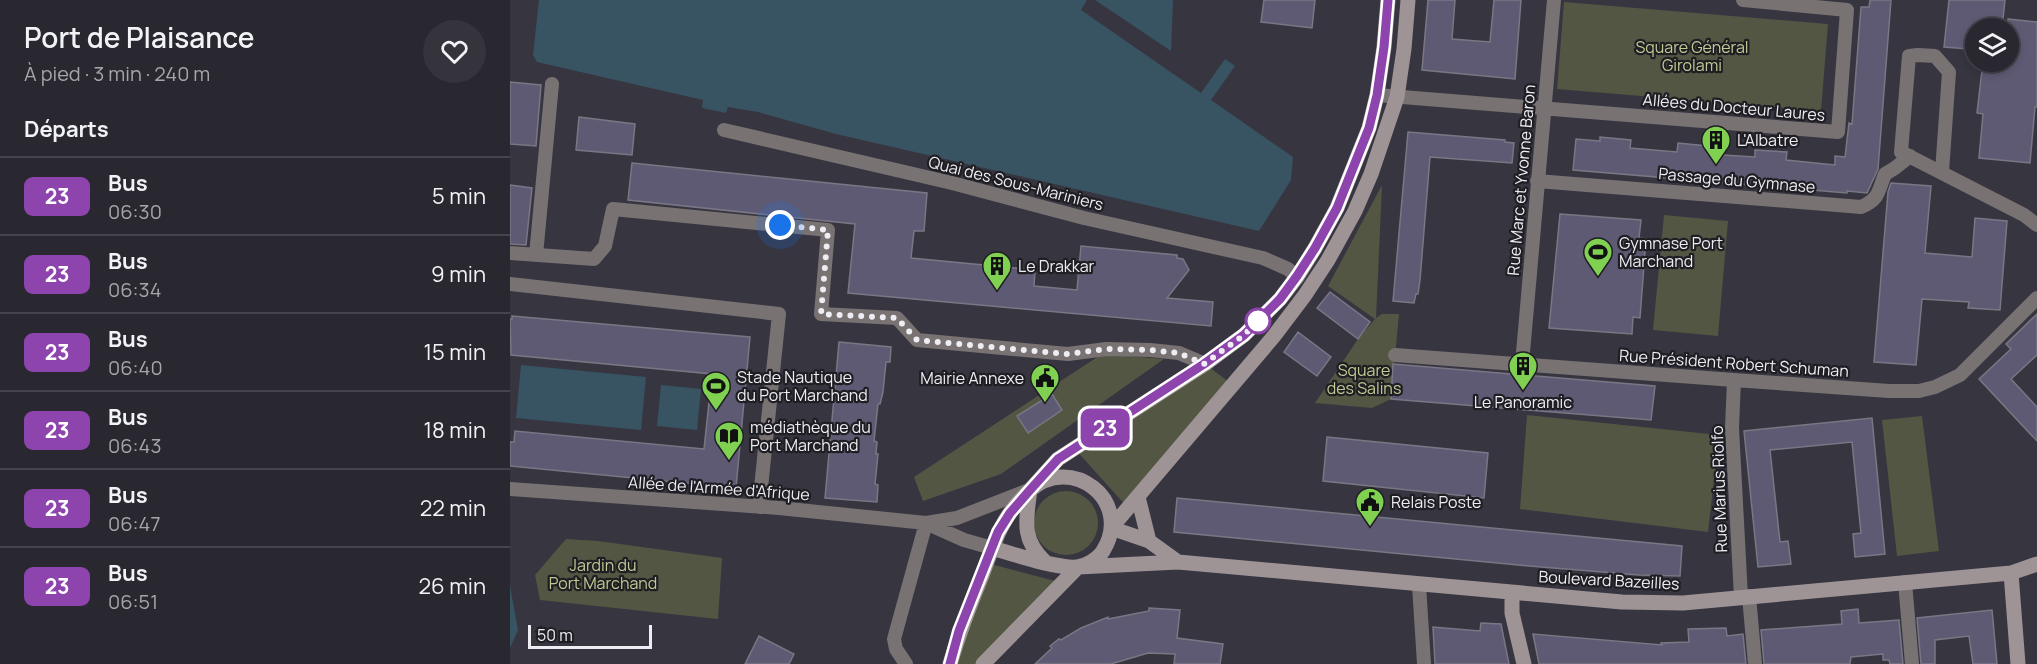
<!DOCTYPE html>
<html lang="fr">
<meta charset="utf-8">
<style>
:root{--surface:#292830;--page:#35343c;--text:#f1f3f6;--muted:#a5a6ab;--line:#45444c}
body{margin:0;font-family:Manrope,sans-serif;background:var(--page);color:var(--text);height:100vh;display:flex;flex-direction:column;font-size:22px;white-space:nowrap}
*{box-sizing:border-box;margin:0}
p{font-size:20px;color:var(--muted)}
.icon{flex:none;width:33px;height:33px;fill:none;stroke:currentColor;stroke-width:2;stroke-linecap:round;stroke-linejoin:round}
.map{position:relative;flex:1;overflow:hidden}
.side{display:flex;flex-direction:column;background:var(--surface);width:510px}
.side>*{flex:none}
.badge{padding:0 12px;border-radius:9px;font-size:21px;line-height:39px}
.fabs{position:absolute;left:1455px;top:18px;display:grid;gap:12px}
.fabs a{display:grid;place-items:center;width:54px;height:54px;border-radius:50%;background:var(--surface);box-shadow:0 3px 9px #0003,0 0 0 2px var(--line);font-size:30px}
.scale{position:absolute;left:18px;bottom:15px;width:124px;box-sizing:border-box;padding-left:6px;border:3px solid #eeedf4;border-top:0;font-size:16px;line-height:21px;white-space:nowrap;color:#eeedf4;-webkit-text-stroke:4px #1f1e23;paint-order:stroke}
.you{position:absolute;width:30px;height:30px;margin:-15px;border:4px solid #fff;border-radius:50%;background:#1a73e8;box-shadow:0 0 0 9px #1a73e833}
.map>.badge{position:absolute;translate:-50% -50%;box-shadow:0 0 0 3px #fff}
h2{padding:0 24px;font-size:22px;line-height:54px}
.round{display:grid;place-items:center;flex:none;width:63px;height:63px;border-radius:32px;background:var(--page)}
.headline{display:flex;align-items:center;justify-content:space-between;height:102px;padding:0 24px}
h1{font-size:28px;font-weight:600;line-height:45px}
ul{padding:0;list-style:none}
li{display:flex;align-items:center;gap:18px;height:78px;padding:0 24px;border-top:2px solid var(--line)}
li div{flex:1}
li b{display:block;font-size:22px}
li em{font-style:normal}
li .badge{min-width:66px;font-weight:700;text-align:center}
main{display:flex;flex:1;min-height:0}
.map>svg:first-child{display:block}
.green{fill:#535643}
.water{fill:#385362}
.building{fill:#5f5a74;stroke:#797784;stroke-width:1.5}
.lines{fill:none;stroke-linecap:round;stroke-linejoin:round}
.street{stroke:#797273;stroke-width:14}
.secondary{stroke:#9e9395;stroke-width:15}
.line-casing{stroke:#fff;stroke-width:14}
.line{stroke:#8e44ad;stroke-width:9}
.walk{stroke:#eeedf4;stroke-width:6;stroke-dasharray:0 10.8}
.stop-dot{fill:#fff;stroke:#8e44ad;stroke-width:3}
.labels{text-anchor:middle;stroke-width:4.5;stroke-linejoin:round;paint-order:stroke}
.park-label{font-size:16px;fill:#c3c994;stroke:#1f1e23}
.street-label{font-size:16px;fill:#eeedf4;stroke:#1f1e23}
.poi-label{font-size:16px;fill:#eeedf4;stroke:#1f1e23;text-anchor:start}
</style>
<main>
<section class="side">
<div class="headline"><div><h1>Port de Plaisance</h1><p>À pied · 3 min · 240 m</p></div><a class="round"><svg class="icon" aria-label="heart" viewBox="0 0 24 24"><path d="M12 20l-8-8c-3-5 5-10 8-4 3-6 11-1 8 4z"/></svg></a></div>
<h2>Départs</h2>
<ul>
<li><span class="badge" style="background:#8e44ad;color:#fff">23</span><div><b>Bus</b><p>06:30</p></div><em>5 min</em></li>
<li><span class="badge" style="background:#8e44ad;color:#fff">23</span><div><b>Bus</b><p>06:34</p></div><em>9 min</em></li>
<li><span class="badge" style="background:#8e44ad;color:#fff">23</span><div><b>Bus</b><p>06:40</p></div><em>15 min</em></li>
<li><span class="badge" style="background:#8e44ad;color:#fff">23</span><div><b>Bus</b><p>06:43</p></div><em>18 min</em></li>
<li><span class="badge" style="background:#8e44ad;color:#fff">23</span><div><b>Bus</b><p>06:47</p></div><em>22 min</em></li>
<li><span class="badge" style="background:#8e44ad;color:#fff">23</span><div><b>Bus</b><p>06:51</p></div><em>26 min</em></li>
</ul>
</section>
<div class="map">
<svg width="1527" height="664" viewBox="0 0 1527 664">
<rect width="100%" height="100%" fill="#373540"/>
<path class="green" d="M1054,2L1318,24L1311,111L1047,89Z
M872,185L866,318L872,314H889L881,399L862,408L805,403L848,339L865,319L818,286Z
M1154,215L1218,221L1208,336L1143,330Z
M592,354L654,359L491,474L413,501L404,477Z
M695,364L723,385L618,508L564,448Z
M1017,415L1209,435L1198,532L1010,509Z
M1412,416L1429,551L1387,556L1372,420Z
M524 523a32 32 0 1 1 64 0a32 32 0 1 1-64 0Z
M56,539L88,541L212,558L208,619L30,600L25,575Z
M477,563L553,583L473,664H440Z"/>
<path class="water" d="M29,0H577L571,10L691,93L715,59L725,66L701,100L783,157L781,180L749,231L326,134L248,112L218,107L216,113L192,108L193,100L27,62L23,55Z
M585,0H663L661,51Z
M11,365L136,377L131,430L6,418Z
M151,385L191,389L187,430L147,426Z
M0,586L8,630L0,648Z"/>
<path class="building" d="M754,0H805L802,28L751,22Z
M918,0H945L942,39L980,42L984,0H1011L1005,79L912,70Z
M1360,0H1381L1368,169L1357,193L1337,191V193L1063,170L1066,139L1090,141V137L1121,140L1120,148L1167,152L1168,143L1198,146V154L1245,157V150L1277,152L1276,160L1325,165V156L1335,157L1339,123L1342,124L1351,7H1359Z
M1439,0H1495L1492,28H1460L1458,49L1434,47Z
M1498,19L1527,22V107H1525L1520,163L1469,158L1473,114L1467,113L1473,62H1498Z
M0,82L31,85L26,146L0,144Z
M69,117L125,124L122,155L66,150Z
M898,132L995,140V142L1004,143L1002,163L920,157L910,280L908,294H906L904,303L883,301Z
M122,163L417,193L414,231H404L401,258L525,270L524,286L567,290L571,246L667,255V258L673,259L679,270L657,298L703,302L701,326L338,293L345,224L118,200Z
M1381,183L1421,186L1415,253L1462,257L1465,218L1497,221L1490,310L1458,308L1459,302L1412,299L1406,365L1364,362L1378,192Z
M0,185L22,188L16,245L0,244Z
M1050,214L1131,220L1129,238L1136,239L1130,318L1123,317L1122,334L1039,328Z
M820,292L860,322L848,339L807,308Z
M1527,314V355L1501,379L1527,407V441L1469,379L1501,349L1496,344Z
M2,316L240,337L226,488L0,466V442H4L5,431L194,449L202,374L1,355L0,319H2Z
M788,332L821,357L807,376L774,352Z
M329,342L381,347L380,362H376L373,392L370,404H368L364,441L367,442L366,454H368L365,484L368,485L367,502L315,498Z
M883,364L1145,386L1141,420L881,399Z
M542,394L552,410L518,433L507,416Z
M1362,418L1375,554L1345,557L1343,534L1351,533L1342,442L1260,450L1270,542L1278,541L1281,564L1248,567L1234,431Z
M817,437L978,453L974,498L813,481Z
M667,498L1172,546L1170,576L1129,575L1019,566L664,532Z
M639,608L670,610L667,638L713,644L710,664H664L665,654L638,653L601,664H525L542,648L540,646L549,639L551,640L571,628L598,617V619L639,611Z
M1348,609L1349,623L1389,620L1393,664H1380L1379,660H1373V654L1341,657L1340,664H1254L1251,630L1332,624L1331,611Z
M1482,610L1487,664H1463L1459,636L1425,640V664H1411L1407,618Z
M971,623L991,624L999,664H925L923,627L970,631Z
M1216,628L1217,636L1233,634L1236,664H1029L1023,634L1152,645L1151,643L1179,642L1178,629Z
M249,636L284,654L279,664H235Z"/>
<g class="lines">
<path class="street" d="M867,95L1328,132L1337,10L1233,0
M214,130L442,183L574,218L753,258L778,269L787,277
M1432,172L1439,72L1425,56L1408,55L1399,56L1391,152L1514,215L1527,225
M1027,181L1351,207C1370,199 1368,191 1375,174L1385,168L1400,156
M0,253L84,259L95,246L103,209L318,230L311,314L387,318L407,340L558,354L596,349L640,350L669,353L695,364
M26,255L42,84
M0,284L269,314L249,507
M885,355L1224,380L1379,391H1409L1425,387L1450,375L1527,298
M1012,364L1044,0
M1224,380L1222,428L1231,597
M0,489L269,508L416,523L454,540L482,548
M416,523L447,518L519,490
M1395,582L1402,664
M909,585L914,664
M1239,596L1245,664
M396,664L386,649L384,639L416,523"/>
<path class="secondary" d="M520,490L548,459L695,364L734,335L770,299L787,277L805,248L827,208L859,128L867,95L874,47L878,0
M520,490C516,520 511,539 535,562
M628,497L639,541
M601,528L764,336L795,295L818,260L845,211L861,174L887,97L894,49L898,0
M601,528L639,541L668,562
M568,567L668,562L1112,602L1173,603L1501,573L1527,564
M1501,573L1508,664
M1002,592V613L1014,664
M440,664C449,634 459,607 471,578C484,544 490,518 519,491C561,452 624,501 593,551C588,559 576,566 567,567C547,569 503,554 482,548
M473,664L568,567"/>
</g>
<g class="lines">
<g class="line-casing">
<path id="line" d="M440,664L449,631L488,532L500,513L520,490L548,459L694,364L734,335L770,299L787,276L805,248L827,208L859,128L867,95L874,47L878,0"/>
</g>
<use href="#line" class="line"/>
<path class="walk" d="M270,225L318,230L311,314L387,318L407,340L558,354L596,349L640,350L669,353L694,364L734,335L748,321"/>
</g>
<defs>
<g id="building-pin" transform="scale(1.5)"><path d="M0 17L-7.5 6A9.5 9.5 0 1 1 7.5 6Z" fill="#80d051" stroke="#1f1e23"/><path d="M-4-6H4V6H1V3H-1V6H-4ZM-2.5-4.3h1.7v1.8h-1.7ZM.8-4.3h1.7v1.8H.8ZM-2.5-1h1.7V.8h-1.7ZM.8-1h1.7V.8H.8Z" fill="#111"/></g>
<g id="stadium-pin" transform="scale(1.5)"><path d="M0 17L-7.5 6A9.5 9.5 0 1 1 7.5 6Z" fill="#80d051" stroke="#1f1e23"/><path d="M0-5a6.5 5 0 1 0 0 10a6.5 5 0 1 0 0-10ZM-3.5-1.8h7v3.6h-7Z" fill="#111"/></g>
<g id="civic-pin" transform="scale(1.5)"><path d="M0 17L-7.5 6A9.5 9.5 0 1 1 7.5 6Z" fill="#80d051" stroke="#1f1e23"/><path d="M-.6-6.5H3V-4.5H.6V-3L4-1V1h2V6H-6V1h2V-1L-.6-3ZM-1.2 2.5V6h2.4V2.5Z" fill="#111"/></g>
<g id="library-pin" transform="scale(1.5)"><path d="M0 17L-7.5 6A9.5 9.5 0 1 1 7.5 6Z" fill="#80d051" stroke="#1f1e23"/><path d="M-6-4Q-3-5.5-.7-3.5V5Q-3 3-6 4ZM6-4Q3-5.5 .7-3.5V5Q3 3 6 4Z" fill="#111"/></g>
</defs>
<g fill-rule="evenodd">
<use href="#building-pin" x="1206" y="140"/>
<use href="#stadium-pin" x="1088" y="252"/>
<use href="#building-pin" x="487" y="266"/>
<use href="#building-pin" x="1013" y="366"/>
<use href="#civic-pin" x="535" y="378"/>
<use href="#stadium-pin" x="206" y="386"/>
<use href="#library-pin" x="219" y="436"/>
<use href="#civic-pin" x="860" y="502"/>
</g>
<circle class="stop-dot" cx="748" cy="321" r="12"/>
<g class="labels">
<g class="park-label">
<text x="1182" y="53">Square Général<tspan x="1182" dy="18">Girolami</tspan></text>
<text x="854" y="376">Square<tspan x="854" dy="18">des Salins</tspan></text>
<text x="93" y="571">Jardin du<tspan x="93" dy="18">Port Marchand</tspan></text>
</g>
<g class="street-label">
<text transform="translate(1224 107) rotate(5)" y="6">Allées du Docteur Laures</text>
<text transform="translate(1011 180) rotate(-85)" y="6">Rue Marc et Yvonne Baron</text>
<text transform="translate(1227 180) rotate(5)" y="6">Passage du Gymnase</text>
<text transform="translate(506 183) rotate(14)" y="6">Quai des Sous-Mariniers</text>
<text transform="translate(1224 363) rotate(4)" y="6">Rue Président Robert Schuman</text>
<text transform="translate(209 488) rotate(4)" y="6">Allée de l'Armée d'Afrique</text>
<text transform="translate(1209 489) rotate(-92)" y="6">Rue Marius Riolfo</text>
<text transform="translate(1099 580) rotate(3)" y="6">Boulevard Bazeilles</text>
</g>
<g class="poi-label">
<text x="1227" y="146">L'Albatre</text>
<text x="1109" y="249">Gymnase Port<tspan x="1109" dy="18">Marchand</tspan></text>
<text x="508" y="272">Le Drakkar</text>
<text x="227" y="383">Stade Nautique<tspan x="227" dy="18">du Port Marchand</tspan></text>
<text x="514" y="384" text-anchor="end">Mairie Annexe</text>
<text x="1013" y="408" text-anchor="middle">Le Panoramic</text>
<text x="240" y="433">médiathèque du<tspan x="240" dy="18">Port Marchand</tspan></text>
<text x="881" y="508">Relais Poste</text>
</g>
</g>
</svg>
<div class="fabs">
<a><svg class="icon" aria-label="layers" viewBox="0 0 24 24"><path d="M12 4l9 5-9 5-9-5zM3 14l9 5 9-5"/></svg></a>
</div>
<div class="scale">50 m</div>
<div class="you" style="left:270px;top:225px"></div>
<b class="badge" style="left:595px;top:428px;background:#8e44ad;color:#fff">23</b>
</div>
</main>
